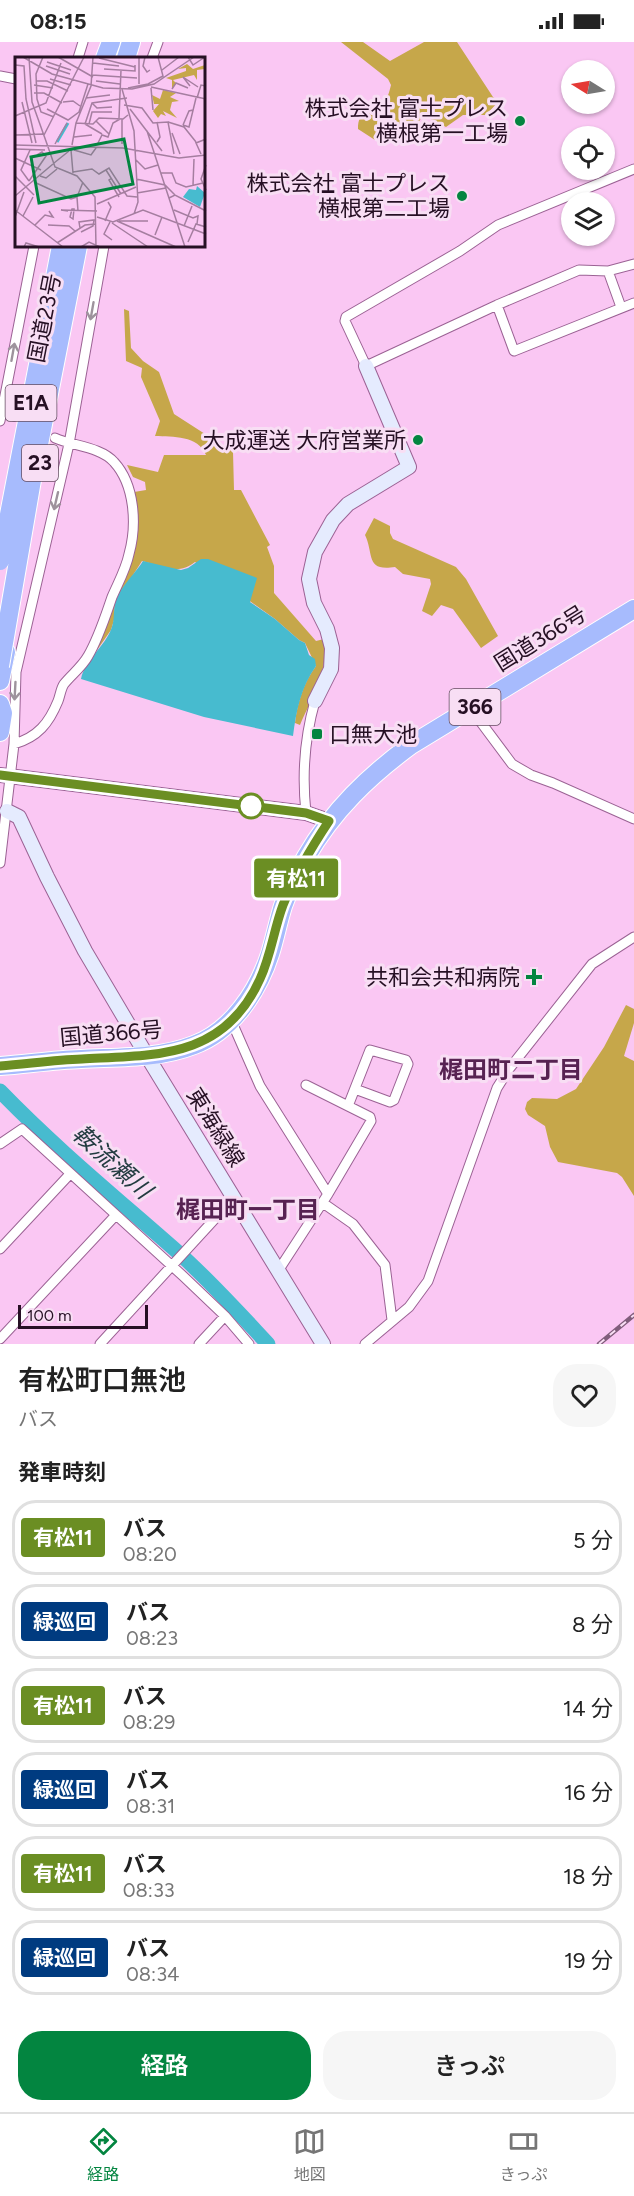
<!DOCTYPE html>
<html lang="ja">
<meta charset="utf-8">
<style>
:root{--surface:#fff;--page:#f6f6f6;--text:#222;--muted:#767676;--line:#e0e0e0;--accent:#038540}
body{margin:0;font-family:Figtree,"Noto Sans JP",sans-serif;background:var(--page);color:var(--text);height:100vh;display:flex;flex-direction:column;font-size:22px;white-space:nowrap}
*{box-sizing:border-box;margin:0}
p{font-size:20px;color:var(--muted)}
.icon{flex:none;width:33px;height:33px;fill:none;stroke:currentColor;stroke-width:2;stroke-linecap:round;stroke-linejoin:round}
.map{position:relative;height:1302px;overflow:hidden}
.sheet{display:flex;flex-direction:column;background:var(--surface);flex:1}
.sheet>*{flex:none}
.badge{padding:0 12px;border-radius:4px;font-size:21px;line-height:39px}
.needle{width:39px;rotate:281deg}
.fabs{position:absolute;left:561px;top:18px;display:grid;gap:12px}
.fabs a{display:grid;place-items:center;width:54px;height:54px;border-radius:50%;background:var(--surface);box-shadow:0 2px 4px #0004;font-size:30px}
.scale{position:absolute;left:18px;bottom:15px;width:130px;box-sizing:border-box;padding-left:6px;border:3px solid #261024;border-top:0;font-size:16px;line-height:21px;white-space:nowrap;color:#261024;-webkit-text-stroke:4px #f8def4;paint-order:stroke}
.map>.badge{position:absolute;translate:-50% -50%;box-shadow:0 0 0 3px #fff}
h2{padding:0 18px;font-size:22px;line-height:54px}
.round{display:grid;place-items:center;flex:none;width:63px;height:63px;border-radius:24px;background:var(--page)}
.head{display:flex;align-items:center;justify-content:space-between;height:102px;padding:0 18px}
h1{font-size:28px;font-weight:600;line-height:45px}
.button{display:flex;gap:12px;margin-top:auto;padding:12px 18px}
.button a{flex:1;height:69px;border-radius:24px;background:var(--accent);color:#fff;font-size:24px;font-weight:600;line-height:69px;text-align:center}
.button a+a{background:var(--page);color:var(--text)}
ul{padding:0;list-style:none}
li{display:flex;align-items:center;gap:18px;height:75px;margin:0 12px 9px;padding:0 6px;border:3px solid var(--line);border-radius:24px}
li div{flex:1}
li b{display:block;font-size:22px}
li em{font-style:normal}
li .badge{min-width:66px;font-weight:700;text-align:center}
.status{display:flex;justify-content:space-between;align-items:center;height:42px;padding:0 30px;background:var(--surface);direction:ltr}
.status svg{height:16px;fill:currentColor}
.menu{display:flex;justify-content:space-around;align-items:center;height:84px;border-top:2px solid var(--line);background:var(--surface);font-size:16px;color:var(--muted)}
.menu a{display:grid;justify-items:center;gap:3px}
.menu .on{color:var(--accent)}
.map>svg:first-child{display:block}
.green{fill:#c6a74a}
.water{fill:#47bbcf}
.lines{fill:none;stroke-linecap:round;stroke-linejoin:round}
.river{stroke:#47bbcf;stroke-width:15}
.street-casing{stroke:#9b6294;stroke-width:11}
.secondary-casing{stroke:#9b6294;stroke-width:16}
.highway-casing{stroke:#fff;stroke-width:20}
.street{stroke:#fff;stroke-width:9}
.secondary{stroke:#e5ebfe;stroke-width:14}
.highway{stroke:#a7bbfd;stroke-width:18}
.rail-casing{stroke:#805d7b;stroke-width:4.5}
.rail{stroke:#f8def4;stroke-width:2;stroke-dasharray:7;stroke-linecap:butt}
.highway-bridge-casing{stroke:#fff;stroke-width:20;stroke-linecap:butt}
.highway-bridge{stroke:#a7bbfd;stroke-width:18}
.oneway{stroke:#9d939c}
.line-casing{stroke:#fff;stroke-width:14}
.line{stroke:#6b8e23;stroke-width:9}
.poi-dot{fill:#038540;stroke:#f8def4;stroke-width:2}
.stop-dot{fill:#fff;stroke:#6b8e23;stroke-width:3}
.labels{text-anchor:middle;stroke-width:6;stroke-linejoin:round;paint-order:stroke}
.shield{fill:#f8def4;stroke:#654e62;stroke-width:1.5}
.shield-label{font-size:21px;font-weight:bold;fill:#261024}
.poi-label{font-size:22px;fill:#261024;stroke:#f8def4;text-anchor:end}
.street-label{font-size:22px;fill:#261024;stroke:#f8def4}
.neighbourhood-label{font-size:24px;font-weight:bold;fill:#572252;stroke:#f8def4}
.water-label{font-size:24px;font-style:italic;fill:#233c41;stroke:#f8def4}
.inset-river{fill:none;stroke:#47bbcf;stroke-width:3}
.inset-road{fill:none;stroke:#a57ea0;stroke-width:1.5}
.view{fill:#038540;fill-opacity:0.15;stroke:#038540;stroke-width:3}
.inset-edge{fill:none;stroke:#261024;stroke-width:3}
</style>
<div class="status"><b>08:15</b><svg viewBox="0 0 49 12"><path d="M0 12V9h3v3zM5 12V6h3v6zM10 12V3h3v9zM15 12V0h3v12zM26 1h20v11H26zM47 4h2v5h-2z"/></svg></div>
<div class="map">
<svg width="634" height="1302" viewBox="0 0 634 1302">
<rect width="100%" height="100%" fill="#fac7f3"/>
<path class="green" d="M341,0H363L390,19L424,0H457L493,55L499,59L486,73H463L446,85L423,73L415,86L388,97L375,98L358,87C358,67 370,72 380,65C387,59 389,51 391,43L388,37Z
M124,267L129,269L131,306L143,319L159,330L174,372L233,410L234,448H241L270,503L267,505L274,524V551L316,599L324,597C329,629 312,655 300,683L295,681C297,661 304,640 316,624L305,601L299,598L275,577L195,520C178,534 162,524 142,519L115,561L114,578L111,588L95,611L127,527L134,450L146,448L145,440L133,435L127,423L158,430L164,413H206C198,393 173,395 155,394L160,379L141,335L142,326L126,319Z
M374,476L390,484V491L393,497L456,525L466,537L498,594L481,606L453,567L441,563L432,574L422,569L431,542L430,537L403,532L395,525C365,530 374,511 365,493Z
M626,963L634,967V981L624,1014L634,1019V1154L622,1135L617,1131L558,1120L550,1105L545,1084L528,1073L525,1067L527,1060L532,1056L557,1057L576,1047L604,1005Z"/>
<path class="water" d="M201,517H208L257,536L250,560L275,577L299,598L305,601L309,613L315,617L316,624C301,645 296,669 293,694L204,675L81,637C85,618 102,607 110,590C115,580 113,572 115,562C118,547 135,532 143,519L181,528L188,526Z"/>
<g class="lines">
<path class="river" d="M0,1049C57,1108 120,1159 181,1213C212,1241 240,1272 268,1302"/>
<g class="street-casing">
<path id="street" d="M78,16L83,0
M152,16L158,0
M0,34L16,37
M634,127L498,183L460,209L346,275L345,279L366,324L497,263L579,228L608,229L634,222
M608,229L621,265
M497,263L514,309L634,261
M0,366L14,374
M0,379L34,204
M471,667L512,722L531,733L553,741L634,777
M14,702C38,695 49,681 58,659C60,654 61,646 64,642C71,633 82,625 88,614C99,595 105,575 112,555C118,541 126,527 129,512C137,483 135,443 114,420C101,405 73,404 55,396
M306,771C302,734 305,694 315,659
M0,821L14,702L16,630L69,402L104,204
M231,978L260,1044L328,1152L278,1229
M306,1043L370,1075L371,1079L328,1152
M348,1064L370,1008L406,1018L408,1022L394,1058L390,1060L355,1047
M0,1102L22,1087L183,1234L225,1274L249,1302
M323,1161L353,1182L385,1223L392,1278
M0,1207L70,1132
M0,1297L115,1174
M100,1302L234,1156
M199,1302L225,1274
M365,1302L409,1265L428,1239L497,1046L509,1027L592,922L634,895"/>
</g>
<g class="secondary-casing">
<path id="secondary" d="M315,659L331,627L332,606L327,587L314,561L309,537L315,510L333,478L348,462L409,425L366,324
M0,733L306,771L329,779
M7,769L19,775L47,835L85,909L147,1014L323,1302"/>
</g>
<g class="highway-casing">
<path id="highway" d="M105,16L111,0
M126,16L131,0
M0,639L6,610
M0,662L3,671L0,690
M0,1024C27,1022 54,1018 81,1017C119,1015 158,1017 194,1003C232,989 258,949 270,912C275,896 278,880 283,864C289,847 297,830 306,815C333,768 369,734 411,703L634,567"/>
</g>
<use href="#street" class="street"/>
<use href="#secondary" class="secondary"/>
<use href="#highway" class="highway"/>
<g class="rail-casing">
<path id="rail" d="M599,1302L634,1273"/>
</g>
<use href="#rail" class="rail"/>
<g class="highway-bridge-casing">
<path id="highway-bridge" d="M0,519L61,204
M0,624L32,438L78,204"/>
</g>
<use href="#highway-bridge" class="highway-bridge"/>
</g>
<defs><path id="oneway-shaft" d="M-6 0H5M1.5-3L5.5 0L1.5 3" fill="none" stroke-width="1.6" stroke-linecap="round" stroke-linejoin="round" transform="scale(1.5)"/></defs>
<g class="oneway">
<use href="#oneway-shaft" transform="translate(92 269) rotate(100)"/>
<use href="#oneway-shaft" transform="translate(13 310) rotate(-80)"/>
<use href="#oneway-shaft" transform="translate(56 459) rotate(103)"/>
<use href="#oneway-shaft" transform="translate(15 649) rotate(93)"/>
</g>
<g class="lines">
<g class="line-casing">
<path id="line" d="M0,733L306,771L329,779C311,806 295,833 283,863C274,887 271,913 260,937C224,1017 156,1013 82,1017C54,1018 27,1022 0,1024"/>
</g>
<use href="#line" class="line"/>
</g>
<g class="poi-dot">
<circle cx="520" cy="79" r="6"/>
<circle cx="462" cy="154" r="6"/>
<circle cx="418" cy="398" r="6"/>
<rect x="311" y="686" width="12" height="12" rx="3"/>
<path d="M531 926h6v6h6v6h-6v6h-6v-6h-6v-6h6z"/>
</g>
<circle class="stop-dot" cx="251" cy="764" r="12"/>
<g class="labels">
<g class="shield">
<rect x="5.5" y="343" width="51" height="36" rx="4.5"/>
<rect x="22" y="403" width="36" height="36" rx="4.5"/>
<rect x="449.5" y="647" width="51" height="36" rx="4.5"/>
</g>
<g class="shield-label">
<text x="31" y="368">E1A</text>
<text x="40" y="428">23</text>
<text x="475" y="672">366</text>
</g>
<g class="poi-label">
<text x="508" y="74">株式会社 富士プレス<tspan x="508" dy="25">横根第一工場</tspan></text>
<text x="450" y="149">株式会社 富士プレス<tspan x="450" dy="25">横根第二工場</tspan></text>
<text x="406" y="406">大成運送 大府営業所</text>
<text x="329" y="700" text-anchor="start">口無大池</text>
<text x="520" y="943">共和会共和病院</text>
</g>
<g class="street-label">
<text transform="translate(44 276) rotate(-79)" y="8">国道23号</text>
<text transform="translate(540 596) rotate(-32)" y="8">国道366号</text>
<text transform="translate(111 991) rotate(-5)" y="8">国道366号</text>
<text transform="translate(216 1085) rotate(58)" y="8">東海緑線</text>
</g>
<g class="neighbourhood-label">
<text x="511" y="1036">梶田町二丁目</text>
<text x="248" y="1176">梶田町一丁目</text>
</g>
<g class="water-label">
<text transform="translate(112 1120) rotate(42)" y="8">鞍流瀬川</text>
</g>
</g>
<g transform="translate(15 15)">
<rect width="190" height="190" fill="#fac7f3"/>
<path d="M172,7L178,12L190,8V12L182,13V23L179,18L158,23L161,26L157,32V23L151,21L171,14V11L163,12ZM148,33L161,36L155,40L164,44L157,45L155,53L162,61L148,54L151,59L146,57L143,61L138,54L144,47H139L137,38L145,42Z" fill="#c6a74a"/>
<path d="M182,129L190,136L185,150L168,140L174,132L181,133Z" fill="#47bbcf"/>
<path class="inset-river" d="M42,85L53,66"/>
<path class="inset-road" d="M8,0L37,17L88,31L117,32L139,27L179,0M14,0L17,45L32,87M28,0L21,17L22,42L26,55L39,60M43,0L78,20M124,0V27M130,0L128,9L132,15L135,13M173,0L178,8L190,0M84,1L120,10M32,5L56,13M78,6L104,9M0,8L9,9L11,42L21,86M31,9L55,17M89,12L120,14V8M147,13L164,0M77,18L122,21M35,22L56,28M21,24H32L53,34M81,24L105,27M19,28L38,31M175,29L168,20L183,30M136,30L191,42M113,31L133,27L148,19L143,0M136,31L138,53M107,32L119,74L123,145L119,157M157,32L161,26L173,31M19,36H29L47,46M71,41L95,38M182,41L186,28L191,29M7,45L17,86M48,45L58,44L65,49M77,46L82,51L97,50M109,48L127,51L138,66L153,65L159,97M32,52L53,63L64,55L73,27M115,52L147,94M0,59L31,46L46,6M104,61L106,13M81,64L94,77M153,65L169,70L181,85M61,66L78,67L84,61L108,62L113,58M70,67L77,46L112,41M70,67L87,77M74,67L77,55H97M168,68L174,70L181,41M168,68L174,54L178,53M132,74L170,190M157,76L165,97M0,78L29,77M29,78L69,0M59,80L77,78M142,85L145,80L142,65M32,87L40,110L62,119L80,140L81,190M40,87L52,66M107,87V62M0,88L108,91L164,101L191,98M57,88L61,66L76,29L78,0M82,88L87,78L93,80L98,66L105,62M0,92L30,93M56,93L58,116M59,93L76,98L81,91M186,97L181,86L191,82M0,101L26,113M121,103L130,112L143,108M39,106L54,94M191,108L186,122L191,133M91,113L106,137M58,115L77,112L84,117L94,111L112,139L122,140M146,116H157L161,126L171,130L188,126M0,119L19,138M25,119L31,121L42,112M97,121L94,123L104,140M121,122L150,128L160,138M14,124L31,99L27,95L22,98M14,124L6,113L15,93M19,125L56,142L62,140M178,128L179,102M122,136L151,131M0,139L38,107M154,141L160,138L191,154M82,147L121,130M57,152H59L58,162L55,160ZM0,153L48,190M159,153L178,161L183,159L182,167M53,154L46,153L82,154M63,154L62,140L68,125M8,159L18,140M0,160L9,135M82,160L98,165L128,153L191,177M90,164L96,150L93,145M102,164L161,190M104,164H133M95,165L89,177L97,183M97,166L133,190M20,168L30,158L38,160L34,154M33,168L54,169L60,174M169,169L177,149M65,171L64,165L79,163L78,169L66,175M140,178L147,160M173,185L181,167L191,170M42,186L70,168L80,167M9,190L11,186L24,190M66,190L74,185L85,190"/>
<path class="view" d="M109,82L118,127L24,146L16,100Z"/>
<rect width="190" height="190" class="inset-edge"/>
</g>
</svg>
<div class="fabs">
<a><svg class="needle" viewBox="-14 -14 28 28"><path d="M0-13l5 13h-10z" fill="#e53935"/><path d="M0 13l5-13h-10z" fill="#767676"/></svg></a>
<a><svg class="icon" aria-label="locate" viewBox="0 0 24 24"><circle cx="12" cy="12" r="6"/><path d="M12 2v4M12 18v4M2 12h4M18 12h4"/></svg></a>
<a><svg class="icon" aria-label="layers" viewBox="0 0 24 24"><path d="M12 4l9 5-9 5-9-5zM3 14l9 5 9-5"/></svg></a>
</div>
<div class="scale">100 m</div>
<b class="badge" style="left:296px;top:836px;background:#6b8e23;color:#fff">有松11</b>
</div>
<section class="sheet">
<div class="head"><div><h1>有松町口無池</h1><p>バス</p></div><a class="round"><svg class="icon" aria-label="heart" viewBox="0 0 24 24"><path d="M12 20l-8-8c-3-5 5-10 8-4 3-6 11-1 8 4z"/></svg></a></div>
<h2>発車時刻</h2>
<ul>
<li><span class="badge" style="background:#6b8e23;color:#fff">有松11</span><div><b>バス</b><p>08:20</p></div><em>5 分</em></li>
<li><span class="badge" style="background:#003b80;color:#fff">緑巡回</span><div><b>バス</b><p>08:23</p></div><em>8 分</em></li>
<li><span class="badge" style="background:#6b8e23;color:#fff">有松11</span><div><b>バス</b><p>08:29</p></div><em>14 分</em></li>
<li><span class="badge" style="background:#003b80;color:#fff">緑巡回</span><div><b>バス</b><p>08:31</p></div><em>16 分</em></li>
<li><span class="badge" style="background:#6b8e23;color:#fff">有松11</span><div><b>バス</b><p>08:33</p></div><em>18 分</em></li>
<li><span class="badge" style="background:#003b80;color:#fff">緑巡回</span><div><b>バス</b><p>08:34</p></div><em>19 分</em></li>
</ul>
<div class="button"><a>経路</a><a>きっぷ</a></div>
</section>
<nav class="menu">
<a class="on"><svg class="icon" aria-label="directions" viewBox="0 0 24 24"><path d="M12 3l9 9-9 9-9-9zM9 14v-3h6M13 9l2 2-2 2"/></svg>経路</a>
<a><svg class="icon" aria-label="map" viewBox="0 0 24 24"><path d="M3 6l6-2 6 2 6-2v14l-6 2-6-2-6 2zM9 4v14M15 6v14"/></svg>地図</a>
<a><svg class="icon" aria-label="tickets" viewBox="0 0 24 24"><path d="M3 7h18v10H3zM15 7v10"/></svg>きっぷ</a>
</nav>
